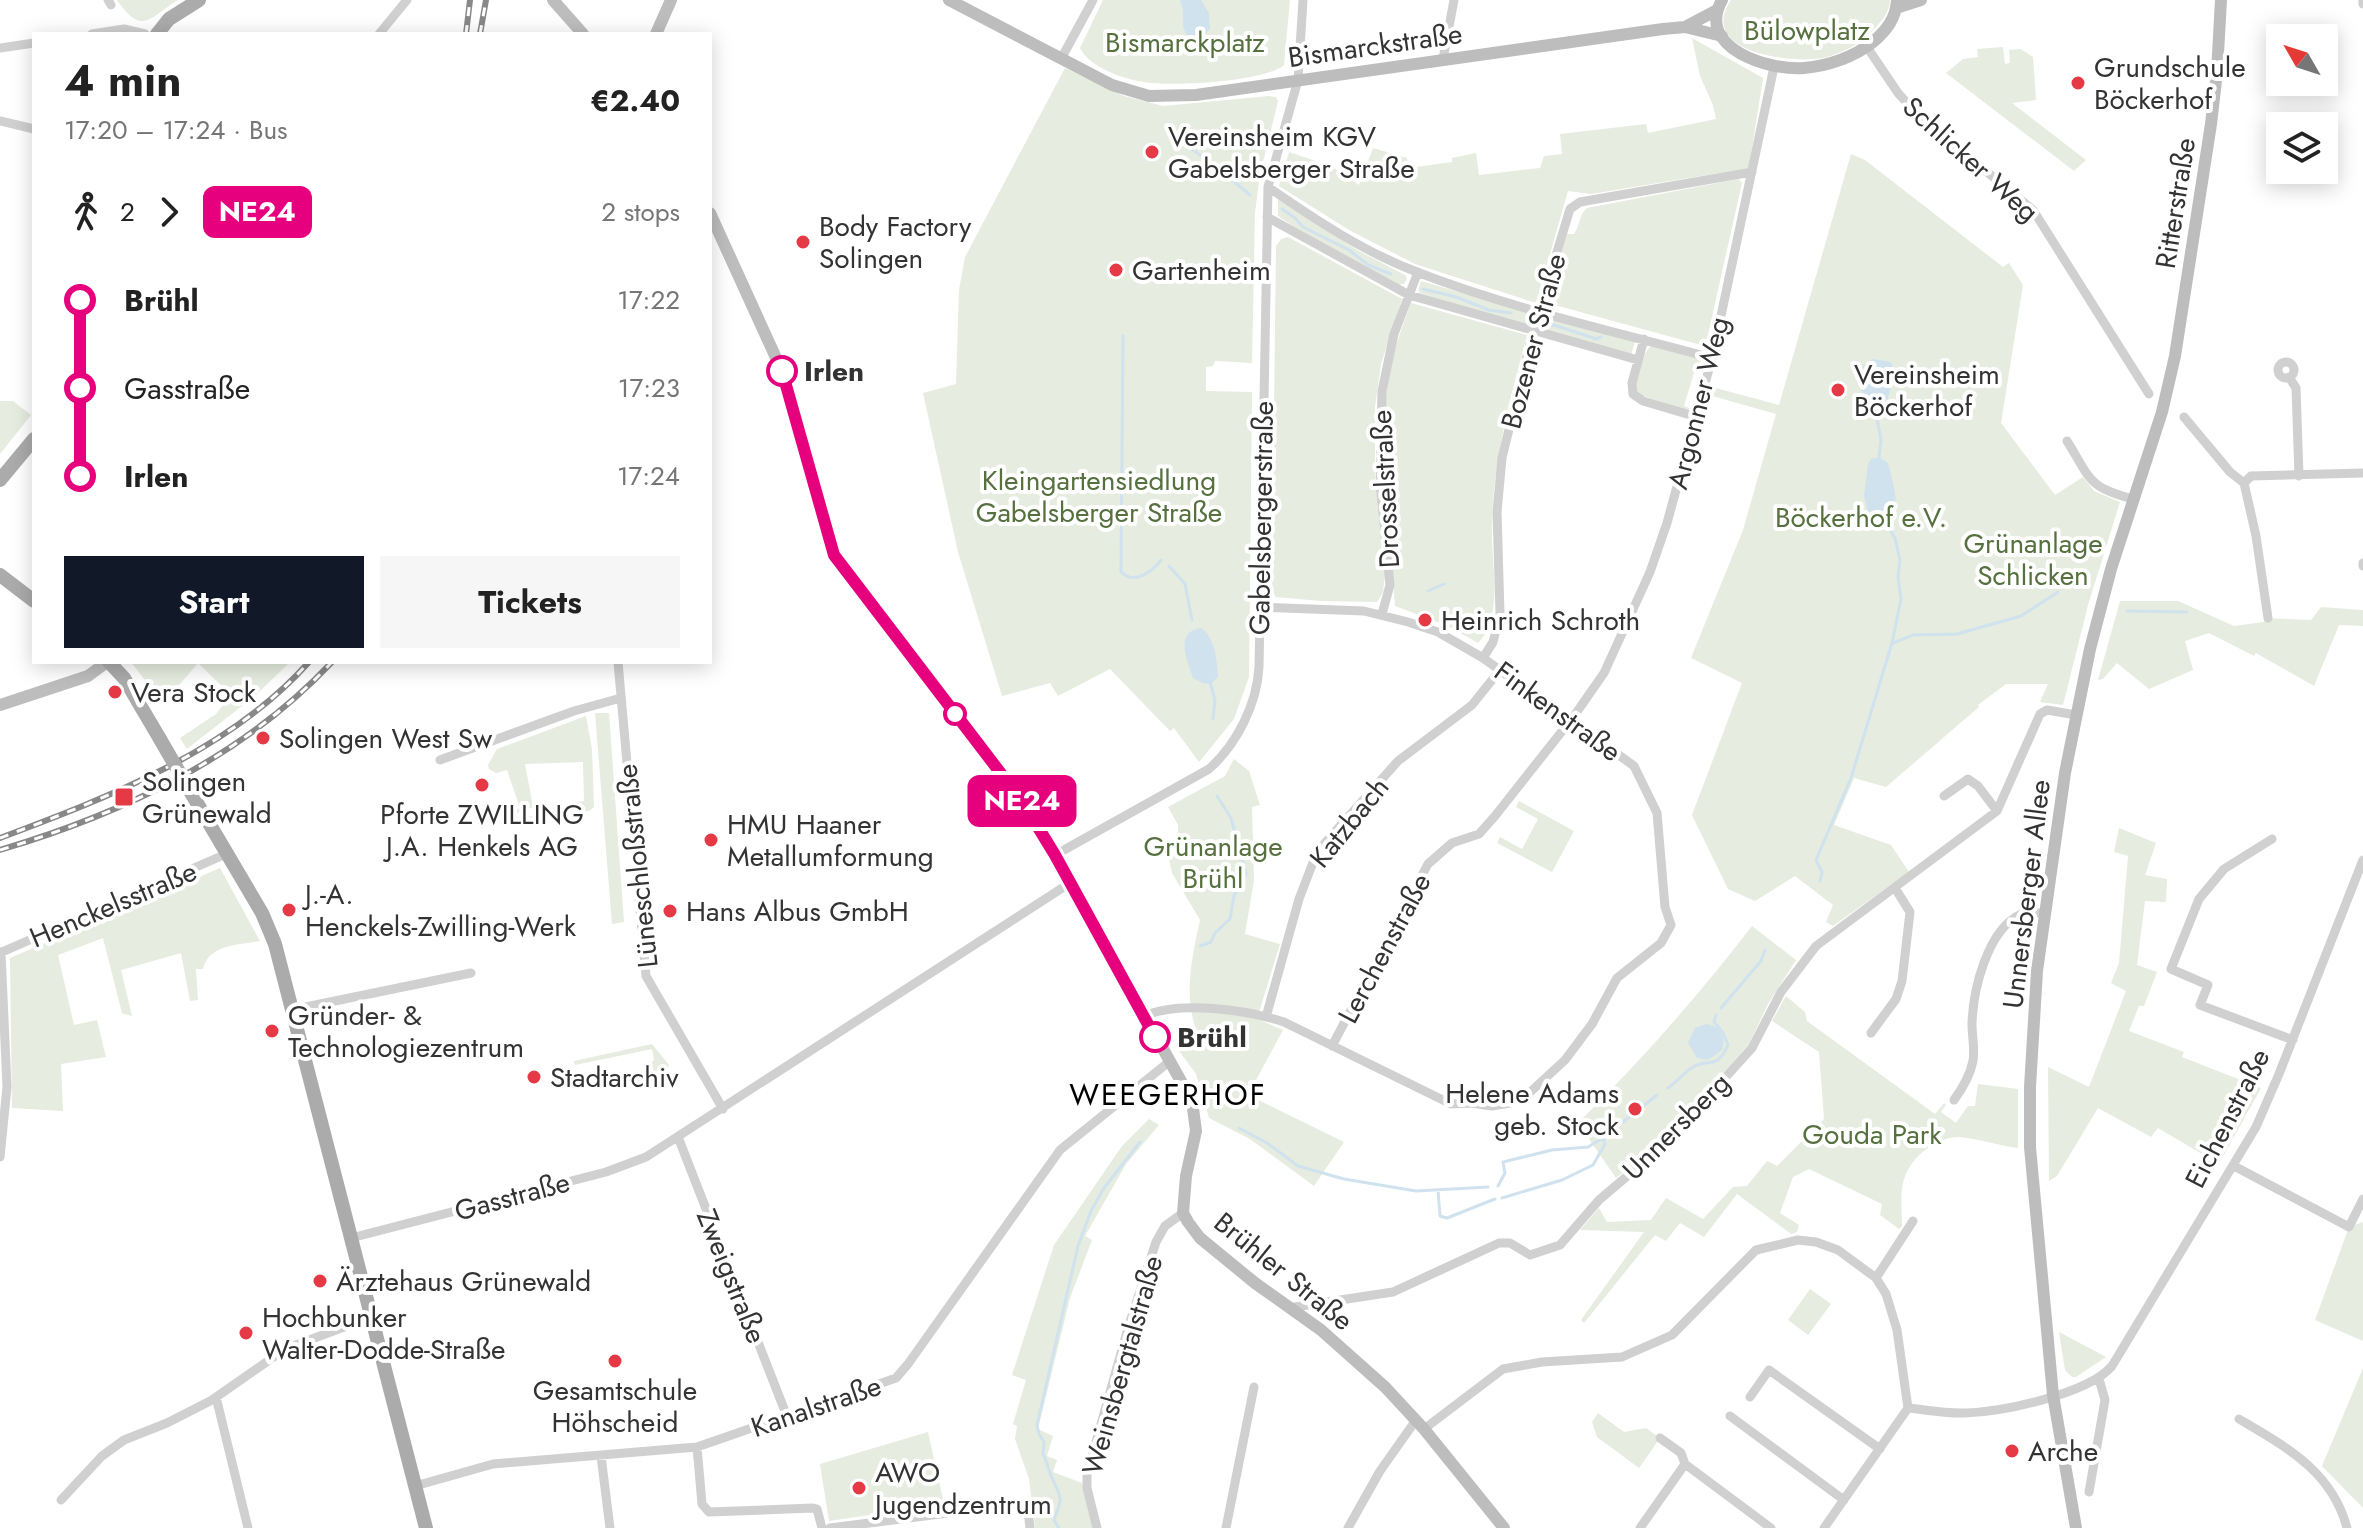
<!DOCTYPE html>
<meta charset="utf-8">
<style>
:root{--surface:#fff;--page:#f6f6f6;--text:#222;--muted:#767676;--accent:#111827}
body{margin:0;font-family:Jost,sans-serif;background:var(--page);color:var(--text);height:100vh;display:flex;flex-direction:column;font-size:30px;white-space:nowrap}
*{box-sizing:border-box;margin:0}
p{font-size:26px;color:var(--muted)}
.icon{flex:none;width:44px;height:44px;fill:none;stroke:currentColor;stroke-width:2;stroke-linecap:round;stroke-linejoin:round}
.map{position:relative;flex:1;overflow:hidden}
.side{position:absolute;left:32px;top:32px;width:680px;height:632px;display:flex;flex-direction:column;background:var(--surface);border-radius:0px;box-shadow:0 4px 20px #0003}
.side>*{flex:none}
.badge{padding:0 16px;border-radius:12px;font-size:28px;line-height:52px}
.needle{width:52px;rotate:309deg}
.fabs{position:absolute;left:2266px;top:24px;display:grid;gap:16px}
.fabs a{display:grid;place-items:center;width:72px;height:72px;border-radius:0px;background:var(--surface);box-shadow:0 4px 20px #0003;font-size:40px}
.map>.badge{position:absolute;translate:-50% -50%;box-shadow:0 0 0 4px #fff}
.legs{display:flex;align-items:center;gap:12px;height:88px;padding:0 32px;font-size:26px}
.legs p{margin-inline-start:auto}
.overview{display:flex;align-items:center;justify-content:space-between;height:136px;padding:0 32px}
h1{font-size:44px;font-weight:700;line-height:60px}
.cta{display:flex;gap:16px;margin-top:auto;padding:16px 32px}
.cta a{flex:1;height:92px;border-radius:0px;background:var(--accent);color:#fff;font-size:32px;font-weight:700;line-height:92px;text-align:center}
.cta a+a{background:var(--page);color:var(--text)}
ul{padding:0 32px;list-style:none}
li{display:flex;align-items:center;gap:28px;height:88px;font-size:30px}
li i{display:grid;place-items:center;width:12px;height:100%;margin:0 10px;background:currentColor}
li i::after{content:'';width:20px;height:20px;margin:-10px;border:6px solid;border-radius:50%;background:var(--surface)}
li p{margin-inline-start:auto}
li:first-child i{background:linear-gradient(#0000 50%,currentColor 0)}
li:last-child i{background:linear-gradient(currentColor 50%,#0000 0)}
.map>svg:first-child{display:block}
.green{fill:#e6ecdf}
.water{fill:#cfe2ee}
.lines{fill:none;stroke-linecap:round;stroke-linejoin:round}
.stream{stroke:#cfe2ee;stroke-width:3}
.street{stroke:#d0d0d0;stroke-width:9}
.secondary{stroke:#bdbdbd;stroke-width:12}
.primary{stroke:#ababab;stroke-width:14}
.rail-casing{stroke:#888;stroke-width:6}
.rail{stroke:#fff;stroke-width:3;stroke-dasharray:9;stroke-linecap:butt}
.primary-bridge{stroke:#ababab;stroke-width:14}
.line-1-casing{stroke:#fff;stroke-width:18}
.line-1{stroke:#e6007e;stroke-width:12}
.poi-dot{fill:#e63946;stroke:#fff;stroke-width:3}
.stop-1-dot{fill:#fff;stroke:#e6007e;stroke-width:4}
.labels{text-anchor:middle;stroke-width:8;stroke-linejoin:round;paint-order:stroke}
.park-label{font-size:28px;fill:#56703f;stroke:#fff}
.street-label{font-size:28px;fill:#333;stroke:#fff}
.poi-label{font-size:28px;fill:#333;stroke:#fff;text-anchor:start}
.stop-label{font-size:28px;font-weight:bold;fill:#333;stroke:#fff;text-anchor:start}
.neighbourhood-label{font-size:30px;letter-spacing:2px;fill:#000;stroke:#fff}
</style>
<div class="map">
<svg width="2363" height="1528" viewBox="0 0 2363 1528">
<rect width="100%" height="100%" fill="#fff"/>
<path class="green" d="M117,0H178C150,17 142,37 117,0Z
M1103,0H1290L1284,65C1264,82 1170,87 1144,82C1123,79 1089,67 1080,48Z
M1731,0H1890C1889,12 1884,18 1876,27C1863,43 1843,53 1823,58C1791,64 1696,52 1731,0Z
M1692,38L1763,78L1749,168L1591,194L1568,191L1536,303L1415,264L1349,230L1279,186L1289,152L1331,166L1359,185L1373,148L1407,158L1409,168L1452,162V158L1476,153L1479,175L1540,168L1544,156L1562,154L1560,134L1646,124L1648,133L1716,119L1713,105L1700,76Z
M2003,47L2005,64L2010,63L2009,50L2021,49L2033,57L2036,100L2012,103L2086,160L2074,171L1946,73L1963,59L1978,57L1977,49Z
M1065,68L1124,96L1163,106L1269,96L1276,97L1278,101L1260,174L1255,213L1252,363L1215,361L1213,366L1206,367V391L1252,392L1249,677L1234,719L1199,762L1174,728L1170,731L1110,669L1058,696L1050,683L1002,696L958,552L923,393L956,384L959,290L965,257Z
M1851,154L1865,160L2003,267L2009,263L2023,285L2001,423L2055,495L2083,477L2094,491L2120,502L2088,605L2063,705L2040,702L2048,684H2006L1978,705L1979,707L1886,787L1854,778L1834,825L1891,845L1909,872L1833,926L1826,922L1833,905L1795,876L1755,901L1728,889L1692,815L1742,683L1691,658L1743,530L1776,414L1709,395L1712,387L1779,405Z
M1739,179L1742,183L1707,339L1701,345L1551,304L1548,299L1567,234H1574C1580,226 1579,214 1587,208Z
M1278,199L1359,251L1405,275L1407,278L1404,284L1398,285L1315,241L1278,216Z
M1288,237L1402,299L1381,364L1375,407V483L1385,575L1383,592L1377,602L1321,601L1275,597L1272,583L1276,246L1281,239Z
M1421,281L1528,312L1527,324L1472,310L1420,293L1418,290Z
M1411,303L1527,335C1510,401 1491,467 1492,536C1492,569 1503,617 1478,643L1448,626L1395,606C1391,532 1375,453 1388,379C1392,353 1402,328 1411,303Z
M1546,316L1635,342L1631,355L1542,329Z
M1651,346L1699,359L1703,362V367L1696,366L1684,406L1692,409L1685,410L1638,394C1633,381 1641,355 1651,346Z
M0,401H13L31,415L0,454Z
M2120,601H2178L2234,626L2264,622V618L2311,620L2321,607L2363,610V626L2339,625L2314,686L2256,653L2254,656L2209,633L2185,641L2193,670L2149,689L2117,663L2103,679L2098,680Z
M131,662H290L256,695L187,749L180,738L216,714L231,695L198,663L163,704Z
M595,713H609L624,922L612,924Z
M586,716L592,749L594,807L589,811L564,812L519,826L520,820L555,807L570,806L571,802L584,801L583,762L525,764L533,807L515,814L514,811L520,808L507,770L496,773L489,769L488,765L497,749Z
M1234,759L1249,771L1260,805L1252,807L1254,880L1245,934L1280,944L1257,1019L1283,1030L1248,1095L1344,1142L1314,1186L1250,1139L1209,1118L1196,1074L1177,1048L1197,1032C1183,996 1192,957 1200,920L1172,873L1168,855L1178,836V825L1168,807L1225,776Z
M1519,801L1574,831L1552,872L1497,843L1500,837L1522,849L1538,819L1516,807Z
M2119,828L2156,843L2145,875L2167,879L2166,902L2145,901L2137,965L2157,972L2144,1006H2139L2129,1031L2184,1052L2182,1057L2261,1088L2219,1164L2158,1128L2151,1137L2098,1108L2057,1176L2049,1181L2048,1067L2089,1087L2126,991L2111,983L2119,963L2128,856L2114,852Z
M220,868L260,941C238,945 209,944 203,969H196L198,1000L190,1001L181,953L121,970L132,1016L122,1013L103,938L58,955L74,1025L97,1020L106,1057L61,1064L63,1111L12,1108L10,958Z
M1752,926L1796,960L1768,1004L1749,1044L1662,1141L1616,1178L1578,1123C1641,1061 1698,996 1752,926Z
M1786,996L1805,1012L1807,1021L1935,1114L1944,1103L1946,1105L1941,1112L1956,1123L1968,1106H1975L1978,1084L2018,1089V1148C2001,1146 1972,1137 1957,1137C1933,1138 1908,1160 1903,1183C1900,1196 1902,1212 1902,1226L1899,1229L1880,1215L1882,1204L1809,1169L1793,1177L1780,1213L1799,1225L1797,1232L1791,1234L1737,1194L1704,1237L1680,1223L1666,1241L1655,1235L1584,1323L1581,1320L1644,1232L1580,1230L1599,1208L1607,1222L1651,1220L1666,1198L1703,1219L1733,1187L1747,1186L1767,1161L1777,1166L1824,1119L1819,1052L1772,1021Z
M652,1044L669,1065L665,1076L637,1087L634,1078L654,1060L652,1049L575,1065L574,1061Z
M1149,1119L1159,1125L1126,1164L1085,1236L1092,1240L1070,1298L1038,1429L1053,1436L1047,1456L1057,1460L1053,1472L1082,1483L1093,1528H1035L1029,1479L1015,1439L1017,1426L1013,1424L1026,1380L1012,1375L1054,1245L1122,1146Z
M2363,1222V1341L2315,1320L2349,1227Z
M1810,1289L1831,1304L1808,1335L1788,1320Z
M2059,1332L2106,1357L2076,1377H2072L2065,1370Z
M2363,1368V1508L2322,1466Z
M1598,1413L1624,1432L1646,1428L1660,1438L1639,1468L1597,1437L1592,1422Z
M928,1432L944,1504L829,1521L820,1464Z"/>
<path class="water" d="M1180,0H1201L1209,13L1210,28L1202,39H1192C1180,30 1184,25 1183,12C1183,8 1181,4 1180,0Z
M1873,359L1891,362L1895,372L1884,412L1875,419C1861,406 1858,383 1863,366Z
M1879,457L1888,463C1893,482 1903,511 1887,525L1870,519L1864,496L1868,464L1871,459Z
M1201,628C1215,637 1217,661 1218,677L1211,684L1203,683L1193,678C1187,660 1174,632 1201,628Z
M1706,1024C1720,1026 1726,1036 1722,1050L1708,1060L1697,1058L1688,1043L1695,1028Z"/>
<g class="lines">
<path class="stream" d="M1168,132L1214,165L1250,195
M1282,209L1295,218L1303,227L1349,250L1368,265L1391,274
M1423,289L1456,297L1489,310L1511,313
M1548,326L1554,325L1596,339L1601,337
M1123,336L1121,572C1134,585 1152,572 1161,560
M1877,419L1881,440L1879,457
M1169,566L1185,584L1192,620
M1428,591L1444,584
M2127,611L2187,612
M1893,643L1913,635L1957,634L2021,616L2058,592
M1210,682L1215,700L1213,719
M1820,881L1822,872L1816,860L1851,778L1892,643L1901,599L1898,577L1900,560L1895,538L1887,525
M1200,946L1211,942L1215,933L1230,919L1234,896L1246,874L1231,818L1217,796
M1721,1008L1761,961L1765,950
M1668,1088C1677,1082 1684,1072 1693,1067C1708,1057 1716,1072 1728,1045L1723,1033L1714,1022L1716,1015
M1239,1128L1267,1143L1298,1166L1344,1179L1416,1191L1488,1187
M1498,1186L1505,1173L1503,1162L1552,1150L1588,1147L1603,1138L1657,1095
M1438,1190L1440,1216L1447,1218L1495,1199
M1502,1198L1562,1180L1593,1165L1605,1144L1603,1138
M1059,1528L1054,1520C1063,1497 1062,1499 1052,1478C1048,1470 1048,1463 1043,1454L1044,1442L1039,1434L1037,1425L1078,1246L1091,1211L1104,1188L1140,1142"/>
<path class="street" d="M108,0L111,5
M2363,0V4
M92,34L124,29L145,34
M379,34L407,0
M1867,47L1898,93L1917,114L2033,210L2149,394
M0,48L34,43
M1061,59L1093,0
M1443,59L1454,0
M0,121L34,129
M1268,187C1314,219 1364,252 1417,272C1512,309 1614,331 1712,358
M1267,217L1409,295L1638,360
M1644,339L1632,383L1633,394L1643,401L1697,417
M2278 370a8 8 0 1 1 16 0a8 8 0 1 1-16 0Z
M2289,377L2296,388L2299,476
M2184,417L2230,472L2244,483L2256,536L2268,618
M2067,441C2091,479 2087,487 2133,499
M2244,483L2251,476L2363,473
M2363,563V566
M1382,614L1390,585L1380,485L1382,391L1394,334L1418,272
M1483,658L1493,642L1500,614L1497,512L1502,458L1533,331L1570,209L1580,202L1752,172
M618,662L646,976L723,1109
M440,760L574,711L621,698
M1944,796L1968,779L1978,786L1997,811
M2272,839L2224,869L2199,899L2171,969L2208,985L2200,1005L2293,1040
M1055,855L1209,769C1237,744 1257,704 1259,667L1268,187L1298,80L1303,0
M0,953L226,854
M291,1010L471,973
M1144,1016C1180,1000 1247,1010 1284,1022L1451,1104L1471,1103L1492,1106L1510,1103L1527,1095L1565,1060L1592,1024L1617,978L1661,943L1671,925L1665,907L1657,813L1634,766L1483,658L1438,632L1408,622L1364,611L1260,607
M1266,1017L1299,899L1317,852L1398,761L1472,705L1500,670
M1871,1033L1896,999L1902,981L1910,912L1895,888
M1332,1046L1428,864L1452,843L1479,834L1495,816L1574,716L1604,673L1650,572L1667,523L1712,358L1774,67
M1954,1100C1962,1089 1970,1076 1973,1061C1975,1049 1972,1036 1972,1024C1973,990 1987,930 2021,914C2028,911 2038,913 2046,914
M678,1137L786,1414
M0,1157L7,1087L1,952
M2234,1166L2349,1227L2363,1199
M351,1238L606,1172L646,1157L1070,883
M1876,1278L1913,1221
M1288,1308L1393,1292L1499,1243H1510L1530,1255L1560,1245L1599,1200L1665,1144L1752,1048L1781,992L1816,946L1997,811L2040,714L2047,710L2076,715
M216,1397L248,1528
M1750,1397L1769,1370L1880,1449
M1908,1408C1927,1410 1946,1414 1965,1413C2002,1412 2088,1394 2112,1366L2256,1127L2279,1074L2363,860
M1730,1416L1844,1500
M2239,1419C2286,1447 2332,1471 2347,1528
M1424,1429L1503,1369L1542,1362L1622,1357L1672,1335L1756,1250L1798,1240L1816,1242L1838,1250L1876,1278L1886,1294L1897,1330L1908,1408L1824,1528
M1660,1438L1681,1453L1685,1464L1771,1528
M697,1447L702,1504L709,1512L813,1508L817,1509L822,1528
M601,1456L610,1528
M415,1486L493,1464L697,1447L896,1378L908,1364L1060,1150L1170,1061
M2089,1492L2105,1400L2099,1379
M61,1500L102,1456L124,1440L167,1423L212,1400L285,1349L371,1317
M830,1528L1027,1503L1030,1528
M1097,1528L1087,1488V1474L1128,1328L1156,1242L1165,1226L1183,1213
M1226,1528L1254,1387
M1348,1528L1380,1471L1416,1420
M1640,1528L1685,1464"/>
<path class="secondary" d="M553,0L583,34
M949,0L1112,85L1149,96L1196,95L1663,29L1685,27L1722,36
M1722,0C1695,48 1769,71 1804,68C1828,66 1854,57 1873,42C1887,30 1896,18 1897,0
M1896,8L1921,0
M1685,27L1717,10
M656,34L671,0
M710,213L782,371L834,555L848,576L1022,801L1055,855L1192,1101L1196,1131L1186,1176L1183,1213L1188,1222L1200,1238L1255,1283L1321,1330L1385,1387L1424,1429L1504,1528
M0,705L88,676L107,662
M2076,1528L2053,1395L2030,1147V1087L2037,971L2065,773L2090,649L2111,569L2162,412L2175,356L2211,124L2217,72L2221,0"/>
<path class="primary" d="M157,34L169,19L199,0
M0,480L34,439
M0,575L34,601
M109,662L124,678L160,739
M190,791L262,913L275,944L426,1528"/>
<g class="rail-casing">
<path id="rail" d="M466,34L470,0
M480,34L486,0
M0,838C109,797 230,751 309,662
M0,850C124,813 243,757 332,662"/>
</g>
<use href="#rail" class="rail"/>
<path class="primary-bridge" d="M160,739L190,791"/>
</g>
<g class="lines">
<g class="line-1-casing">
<path id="line-1" d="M782,371L834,555L1022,801L1055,855L1155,1037"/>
</g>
<use href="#line-1" class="line-1"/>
</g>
<g class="poi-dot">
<circle cx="2078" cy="83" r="8"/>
<circle cx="1152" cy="152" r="8"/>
<circle cx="803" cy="242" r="8"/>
<circle cx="1116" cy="270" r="8"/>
<circle cx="1838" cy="390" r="8"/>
<circle cx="1425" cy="620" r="8"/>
<circle cx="115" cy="692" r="8"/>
<circle cx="263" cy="738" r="8"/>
<circle cx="482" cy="785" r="8"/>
<rect x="114" y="787" width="20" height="20" rx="4"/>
<circle cx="711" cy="840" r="8"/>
<circle cx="289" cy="910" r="8"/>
<circle cx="670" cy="911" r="8"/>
<circle cx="272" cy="1031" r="8"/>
<circle cx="534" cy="1077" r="8"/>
<circle cx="1635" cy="1109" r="8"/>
<circle cx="320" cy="1281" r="8"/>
<circle cx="246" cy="1333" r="8"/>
<circle cx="615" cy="1361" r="8"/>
<circle cx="2012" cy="1451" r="8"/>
<circle cx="859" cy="1488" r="8"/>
</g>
<g class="stop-1-dot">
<circle cx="782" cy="371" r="14"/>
<circle cx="955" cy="714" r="10"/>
<circle cx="1155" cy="1037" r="14"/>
</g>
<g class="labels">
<g class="park-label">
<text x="1807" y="40">Bülowplatz</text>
<text x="1185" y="52">Bismarckplatz</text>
<text x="1099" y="490">Kleingartensiedlung<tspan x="1099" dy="32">Gabelsberger Straße</tspan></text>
<text x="1861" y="527">Böckerhof e.V.</text>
<text x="2033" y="553">Grünanlage<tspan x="2033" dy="32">Schlicken</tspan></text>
<text x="1213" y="856">Grünanlage<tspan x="1213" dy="32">Brühl</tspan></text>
<text x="1872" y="1144">Gouda Park</text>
</g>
<g class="street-label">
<text transform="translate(1375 45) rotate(-8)" y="10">Bismarckstraße</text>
<text transform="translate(1971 159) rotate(42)" y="10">Schlicker Weg</text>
<text transform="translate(2175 203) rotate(-81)" y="10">Ritterstraße</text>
<text transform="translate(1533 341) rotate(-75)" y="10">Bozener Straße</text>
<text transform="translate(1698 403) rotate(-76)" y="10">Argonner Weg</text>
<text transform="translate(1385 489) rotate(-93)" y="10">Drosselstraße</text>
<text transform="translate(1261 518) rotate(-89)" y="10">Gabelsbergerstraße</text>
<text transform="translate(1558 711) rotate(36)" y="10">Finkenstraße</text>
<text transform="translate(1349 822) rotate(-51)" y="10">Katzbach</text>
<text transform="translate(637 866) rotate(-96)" y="10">Lüneschloßstraße</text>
<text transform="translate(2026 894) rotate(-83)" y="10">Unnersberger Allee</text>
<text transform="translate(113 904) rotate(-23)" y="10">Henckelsstraße</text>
<text transform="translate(1384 948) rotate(-62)" y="10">Lerchenstraße</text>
<text transform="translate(2227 1118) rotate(-63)" y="10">Eichenstraße</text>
<text transform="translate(1676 1126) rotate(-45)" y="10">Unnersberg</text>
<text transform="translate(512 1196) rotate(-15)" y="10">Gasstraße</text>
<text transform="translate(1284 1271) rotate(39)" y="10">Brühler Straße</text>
<text transform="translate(732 1276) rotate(68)" y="10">Zweigstraße</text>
<text transform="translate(1122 1365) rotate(-74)" y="10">Weinsbergtalstraße</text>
<text transform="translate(816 1406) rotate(-19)" y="10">Kanalstraße</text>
</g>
<g class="poi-label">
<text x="2094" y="77">Grundschule<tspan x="2094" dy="32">Böckerhof</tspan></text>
<text x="1168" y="146">Vereinsheim KGV<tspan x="1168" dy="32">Gabelsberger Straße</tspan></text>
<text x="819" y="236">Body Factory<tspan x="819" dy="32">Solingen</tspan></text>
<text x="1132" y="280">Gartenheim</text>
<text x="1854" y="384">Vereinsheim<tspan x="1854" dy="32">Böckerhof</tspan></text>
<text x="1441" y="630">Heinrich Schroth</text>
<text x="131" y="702">Vera Stock</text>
<text x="279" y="748">Solingen West Sw</text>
<text x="142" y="791">Solingen<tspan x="142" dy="32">Grünewald</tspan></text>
<text x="482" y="824" text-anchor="middle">Pforte ZWILLING<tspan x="482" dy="32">J.A. Henkels AG</tspan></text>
<text x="727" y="834">HMU Haaner<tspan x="727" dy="32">Metallumformung</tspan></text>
<text x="305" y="904">J.-A.<tspan x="305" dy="32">Henckels-Zwilling-Werk</tspan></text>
<text x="686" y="921">Hans Albus GmbH</text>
<text x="288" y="1025">Gründer- &amp;<tspan x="288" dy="32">Technologiezentrum</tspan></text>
<text x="550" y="1087">Stadtarchiv</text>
<text x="1619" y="1103" text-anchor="end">Helene Adams<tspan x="1619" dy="32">geb. Stock</tspan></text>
<text x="336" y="1291">Ärztehaus Grünewald</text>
<text x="262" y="1327">Hochbunker<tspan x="262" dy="32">Walter-Dodde-Straße</tspan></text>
<text x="615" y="1400" text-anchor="middle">Gesamtschule<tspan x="615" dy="32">Höhscheid</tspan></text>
<text x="2028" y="1461">Arche</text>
<text x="875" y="1482">AWO<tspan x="875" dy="32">Jugendzentrum</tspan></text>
</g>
<g class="stop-label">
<text x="804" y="381">Irlen</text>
<text x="1177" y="1047">Brühl</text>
</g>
<g class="neighbourhood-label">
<text x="1168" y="1105">WEEGERHOF</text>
</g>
</g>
</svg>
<div class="fabs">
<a><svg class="needle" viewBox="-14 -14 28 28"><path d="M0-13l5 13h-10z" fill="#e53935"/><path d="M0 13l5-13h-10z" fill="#767676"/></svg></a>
<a><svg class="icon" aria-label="layers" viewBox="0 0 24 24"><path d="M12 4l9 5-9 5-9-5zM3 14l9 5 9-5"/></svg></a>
</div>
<b class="badge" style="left:1022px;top:801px;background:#e6007e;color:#fff">NE24</b>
<section class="side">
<div class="overview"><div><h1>4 min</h1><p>17:20 – 17:24 · Bus</p></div><b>€2.40</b></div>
<div class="legs"><svg class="icon" aria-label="walk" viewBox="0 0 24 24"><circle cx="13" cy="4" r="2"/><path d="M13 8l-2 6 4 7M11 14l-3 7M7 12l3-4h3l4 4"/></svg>2<svg class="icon" aria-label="forward" viewBox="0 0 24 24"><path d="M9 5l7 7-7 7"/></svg><b class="badge" style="background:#e6007e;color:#fff">NE24</b><p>2 stops</p></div>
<ul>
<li><i style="color:#e6007e"></i><b>Brühl</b><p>17:22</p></li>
<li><i style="color:#e6007e"></i><span>Gasstraße</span><p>17:23</p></li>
<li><i style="color:#e6007e"></i><b>Irlen</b><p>17:24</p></li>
</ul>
<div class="cta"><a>Start</a><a>Tickets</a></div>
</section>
</div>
